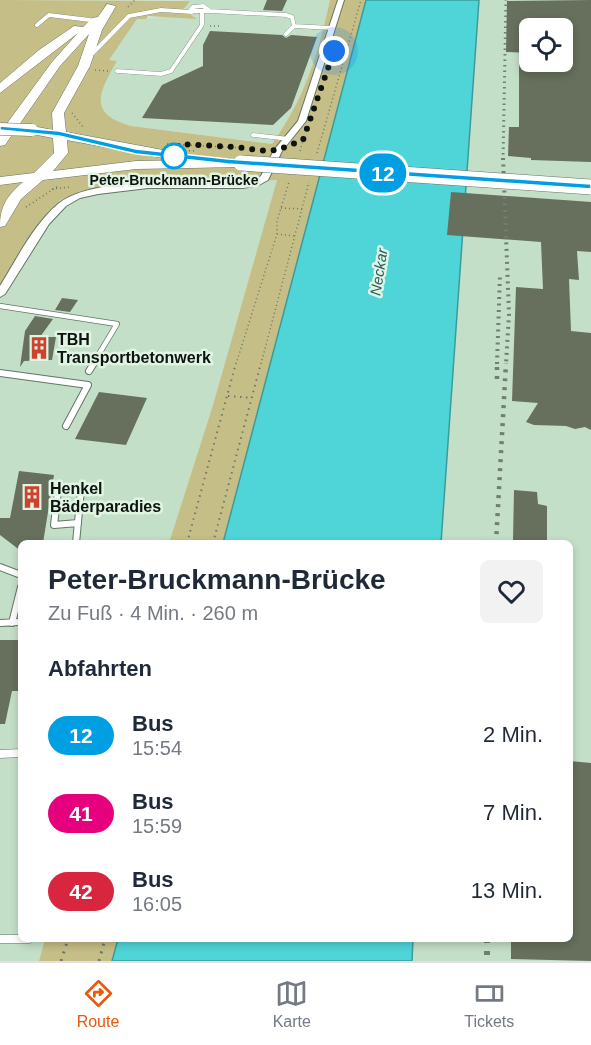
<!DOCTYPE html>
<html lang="de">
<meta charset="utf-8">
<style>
:root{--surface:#fff;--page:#f2f2f3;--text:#1f2937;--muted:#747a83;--line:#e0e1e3;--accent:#ea580c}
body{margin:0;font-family:Helvetica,sans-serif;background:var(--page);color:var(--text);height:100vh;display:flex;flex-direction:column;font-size:22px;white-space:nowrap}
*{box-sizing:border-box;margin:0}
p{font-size:20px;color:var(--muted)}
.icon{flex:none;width:33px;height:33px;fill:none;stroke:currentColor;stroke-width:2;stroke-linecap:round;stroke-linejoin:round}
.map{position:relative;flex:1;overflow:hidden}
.details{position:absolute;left:18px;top:540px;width:555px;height:402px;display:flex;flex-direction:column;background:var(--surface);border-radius:9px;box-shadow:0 3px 9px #0003}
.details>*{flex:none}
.badge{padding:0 12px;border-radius:20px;font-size:21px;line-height:39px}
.buttons{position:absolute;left:519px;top:18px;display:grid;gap:12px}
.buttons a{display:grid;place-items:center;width:54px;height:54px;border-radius:9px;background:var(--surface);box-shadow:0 3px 9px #0003;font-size:30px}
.you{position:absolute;width:30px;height:30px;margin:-15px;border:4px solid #fff;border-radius:50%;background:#1a73e8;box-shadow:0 0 0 9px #1a73e833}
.map>.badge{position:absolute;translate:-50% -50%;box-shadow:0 0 0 3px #fff}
h2{padding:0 30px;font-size:22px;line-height:54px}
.round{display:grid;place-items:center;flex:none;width:63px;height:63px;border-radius:9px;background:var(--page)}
.overview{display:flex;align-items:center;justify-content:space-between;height:102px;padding:0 30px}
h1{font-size:28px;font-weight:700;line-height:45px}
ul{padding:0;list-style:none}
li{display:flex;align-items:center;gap:18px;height:78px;padding:0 30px}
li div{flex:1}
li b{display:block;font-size:22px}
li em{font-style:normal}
li .badge{min-width:66px;font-weight:700;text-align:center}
.menu{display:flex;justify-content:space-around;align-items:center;height:84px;border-top:2px solid var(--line);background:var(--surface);font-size:16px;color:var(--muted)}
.menu a{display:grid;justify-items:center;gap:3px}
.menu .active{color:var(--accent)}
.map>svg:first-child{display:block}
.built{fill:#c4dfc8;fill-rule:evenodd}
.green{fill:#c5be86}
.water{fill:#4fd5d8;stroke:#3b9b9b;stroke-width:1.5}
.building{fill:#67705c}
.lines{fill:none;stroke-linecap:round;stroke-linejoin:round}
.service-far3-casing{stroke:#637566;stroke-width:4.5}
.service-far2-casing{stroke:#637566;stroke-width:6}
.service-far1-casing{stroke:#637566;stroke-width:8}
.service-casing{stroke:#637566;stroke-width:9}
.minor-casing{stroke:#637566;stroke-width:2}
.primary-casing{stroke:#637566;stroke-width:1}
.path-far2{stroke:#6b786d;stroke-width:1.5;stroke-dasharray:1 3;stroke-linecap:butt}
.path-far1{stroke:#6b786d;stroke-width:2;stroke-dasharray:1.5 4.5;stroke-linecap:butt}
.path{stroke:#6b786d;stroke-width:3;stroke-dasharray:2 6;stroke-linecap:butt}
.service-far3{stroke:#fff;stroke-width:4}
.service-far2{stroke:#fff;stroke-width:4.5}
.service-far1{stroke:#fff;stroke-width:6}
.service{stroke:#fff;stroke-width:8}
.minor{fill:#fff;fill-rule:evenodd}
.primary{fill:#fff;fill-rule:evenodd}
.rail-far3{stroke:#717e73;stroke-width:3;stroke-dasharray:1.5 4;stroke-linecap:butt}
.rail-far2{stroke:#717e73;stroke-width:4;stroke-dasharray:2 4.5;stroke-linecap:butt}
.rail-far1{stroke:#717e73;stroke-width:4.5;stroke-dasharray:3 6;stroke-linecap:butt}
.rail{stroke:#717e73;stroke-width:6;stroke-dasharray:4 8;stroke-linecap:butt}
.primary-bridge-far1-casing{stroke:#637566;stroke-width:13;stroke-linecap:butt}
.primary-bridge-casing{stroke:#637566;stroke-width:16;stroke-linecap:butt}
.primary-bridge-far1{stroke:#fff;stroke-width:12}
.primary-bridge{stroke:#fff;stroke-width:15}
.line{fill:#009ee3;stroke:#fff;stroke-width:1.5}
.walk{stroke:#0d130e;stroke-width:6;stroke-dasharray:0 10.8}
.stop-dot{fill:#fff;stroke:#009ee3;stroke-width:3}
.labels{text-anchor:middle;stroke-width:5;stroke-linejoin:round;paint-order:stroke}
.far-stop-label{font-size:14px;font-weight:bold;fill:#0d130e;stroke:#e0f4e3}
.far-water-label{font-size:15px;font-style:italic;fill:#245c5d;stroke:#e0f4e3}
.poi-label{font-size:16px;font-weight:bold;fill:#0d130e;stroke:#e0f4e3;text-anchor:start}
</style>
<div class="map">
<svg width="591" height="961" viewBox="0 0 591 961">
<rect width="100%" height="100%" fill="#d3e7d6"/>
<path class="built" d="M179,0H330L318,55L296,108L272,144L131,126L116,122L104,115L100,106L102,87L117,61L109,60L137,19L189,15L183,10L190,1Z
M479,0H591V961H412L413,939H570V543H441ZM530,28H562V62H530Z
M277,180L213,405L169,543H21V939H45L39,961H0V285L60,200L83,191L108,185Z"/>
<path class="green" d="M0,0L190,1L183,10L197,19L148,16L146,19H137L109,60L117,61C99,92 87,114 131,126L272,144C305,98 318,55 330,0H366L223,543H169L213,405L277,180L108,185L83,191L60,200L0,285Z
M45,939H118L112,961H39Z"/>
<path class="water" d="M366,0H479L441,543H223Z
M118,939H413L412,961H112Z"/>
<path class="building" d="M267,0H287L282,11L263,10Z
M591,0V162L531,160V158L508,156L509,127H519V62H562V28H530V53L506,52L507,1Z
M210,31L282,35L286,38L291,35L317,37L291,108L273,125L142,118L162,85L203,66V45Z
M451,192L591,202V252L577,251L579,280L569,279L571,331L591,333V430L585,427L575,429L566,426L534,425L526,422L538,403L512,401L516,287L543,289L541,242L447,235Z
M62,298L78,300L70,312L55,310Z
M35,316L53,319L40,337H56L52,360L24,361L20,367L25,331Z
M99,392L147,398L126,445L75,439Z
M19,471L54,475L43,543H21V551L0,535V518H10Z
M514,490L537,492L538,504L547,506V543L513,540Z
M0,640H21V691H12L5,724H0Z
M570,761L591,763V961L511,959V939H570Z"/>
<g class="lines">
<g class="service-far3-casing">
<path id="service-far3" d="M203,6L210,11H190L193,7Z
M210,11L286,15L292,17L294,26L332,28
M37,25L49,15L90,20
M286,34L294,26
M93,53L129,16L161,10L192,12
M117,71L161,74L171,71L202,25V13
M253,135L289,139"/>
</g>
<g class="service-far2-casing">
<path id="service-far2" d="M0,306L117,324L93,364"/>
</g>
<g class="service-far1-casing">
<path id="service-far1" d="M89,371L94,363
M0,373L88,385L66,426
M58,491L54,525L78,523
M76,543L81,490
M0,567L21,575
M0,623L19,622
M12,623L21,587"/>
</g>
<g class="service-casing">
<path id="service" d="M0,754L21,753
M0,939H29"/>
</g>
<g class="minor-casing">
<path id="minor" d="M338,0H344L306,121L282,151L268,180L259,185L243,188H148L98,194L80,198L66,206L49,224L5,294L0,297V286C17,259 33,225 58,204C92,175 198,183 243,182L254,181L261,176L274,150L298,121Z"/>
</g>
<g class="primary-casing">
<path id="primary" d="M107,4L116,6L102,30L90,66L64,113L66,132L163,150L170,154L163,158L67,140L68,153L53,171L136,161L241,159L248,163L241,167L136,169L43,180L21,199L5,226L0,227C0,206 7,196 23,182L0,185V177L34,173L54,153L53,138L27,133L26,130L32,126L53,130L52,113L78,66L89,34L60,66L5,145L0,146V133L52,62L78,33L0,93V83L39,50L74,26L83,27L92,18L98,17Z"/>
</g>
<path class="path-far2" d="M128,7L135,0
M210,26H222
M95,70L108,71
M72,113L83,127
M167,144L242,148
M177,150L196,151
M300,151L304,137
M317,153L361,0
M52,189L70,187
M26,207L58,186
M281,208L302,209
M277,234L295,236
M236,364L277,234V221L289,182
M261,364L309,182"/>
<path class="path-far1" d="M228,396L252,398
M187,543L236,363
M213,543L261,363"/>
<path class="path" d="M61,961L68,939
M99,961L105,939"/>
<use href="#service-far3" class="service-far3"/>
<use href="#service-far2" class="service-far2"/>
<use href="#service-far1" class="service-far1"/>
<use href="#service" class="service"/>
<use href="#minor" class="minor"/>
<use href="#primary" class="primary"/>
<path class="rail-far3" d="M503,160L506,0"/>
<path class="rail-far2" d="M503,158L509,314L506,364
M497,364L500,274"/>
<path class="rail-far1" d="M497,379V363
M496,543L506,363"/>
<path class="rail" d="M487,939V961"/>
<g class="primary-bridge-far1-casing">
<path id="primary-bridge-far1" d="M0,129L32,130"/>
</g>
<g class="primary-bridge-casing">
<path id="primary-bridge" d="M241,163L591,187"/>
</g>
<use href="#primary-bridge-far1" class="primary-bridge-far1"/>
<use href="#primary-bridge" class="primary-bridge"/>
</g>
<path class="line" d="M0,126L59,131L136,149L228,159L591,184V189L228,164L136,154L59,136L0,130Z"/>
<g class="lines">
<path class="walk" d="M174,156L179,144L236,147L266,151L278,150L303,140L334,51"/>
</g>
<defs>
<g id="building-bare" transform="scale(1.8)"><path d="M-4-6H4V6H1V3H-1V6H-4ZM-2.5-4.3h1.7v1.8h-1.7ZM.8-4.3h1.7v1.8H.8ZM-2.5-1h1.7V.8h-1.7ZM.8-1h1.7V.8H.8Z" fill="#cd422c" stroke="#e0f4e3" stroke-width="2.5" paint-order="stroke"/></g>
</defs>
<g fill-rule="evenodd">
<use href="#building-bare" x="39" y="348"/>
<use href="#building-bare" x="32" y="497"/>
</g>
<circle class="stop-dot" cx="174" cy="156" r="12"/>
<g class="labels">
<g class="far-stop-label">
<text x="174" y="185">Peter-Bruckmann-Brücke</text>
</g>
<g class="far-water-label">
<text transform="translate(379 272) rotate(-81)" y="5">Neckar</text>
</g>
<g class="poi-label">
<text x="57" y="345">TBH<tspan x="57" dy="18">Transportbetonwerk</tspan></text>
<text x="50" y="494">Henkel<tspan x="50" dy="18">Bäderparadies</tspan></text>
</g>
</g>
</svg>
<div class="buttons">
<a><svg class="icon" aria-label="locate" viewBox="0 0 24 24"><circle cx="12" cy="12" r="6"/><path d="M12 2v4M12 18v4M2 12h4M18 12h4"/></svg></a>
</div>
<div class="you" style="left:334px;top:51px"></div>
<b class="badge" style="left:383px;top:173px;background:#009ee3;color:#fff">12</b>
<section class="details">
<div class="overview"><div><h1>Peter-Bruckmann-Brücke</h1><p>Zu Fuß · 4 Min. · 260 m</p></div><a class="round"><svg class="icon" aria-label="heart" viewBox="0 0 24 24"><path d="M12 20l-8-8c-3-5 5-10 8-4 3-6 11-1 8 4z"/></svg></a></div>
<h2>Abfahrten</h2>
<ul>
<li><span class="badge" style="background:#009ee3;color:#fff">12</span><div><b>Bus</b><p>15:54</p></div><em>2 Min.</em></li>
<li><span class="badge" style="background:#e6007e;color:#fff">41</span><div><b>Bus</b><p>15:59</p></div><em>7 Min.</em></li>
<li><span class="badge" style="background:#d7263d;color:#fff">42</span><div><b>Bus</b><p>16:05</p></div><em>13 Min.</em></li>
</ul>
</section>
</div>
<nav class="menu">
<a class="active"><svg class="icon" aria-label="directions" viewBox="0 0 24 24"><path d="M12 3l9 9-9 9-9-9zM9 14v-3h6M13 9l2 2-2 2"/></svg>Route</a>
<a><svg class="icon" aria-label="map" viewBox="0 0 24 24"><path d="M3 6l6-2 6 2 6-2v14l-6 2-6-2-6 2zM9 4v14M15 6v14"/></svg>Karte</a>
<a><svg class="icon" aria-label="tickets" viewBox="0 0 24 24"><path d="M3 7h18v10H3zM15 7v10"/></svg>Tickets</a>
</nav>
